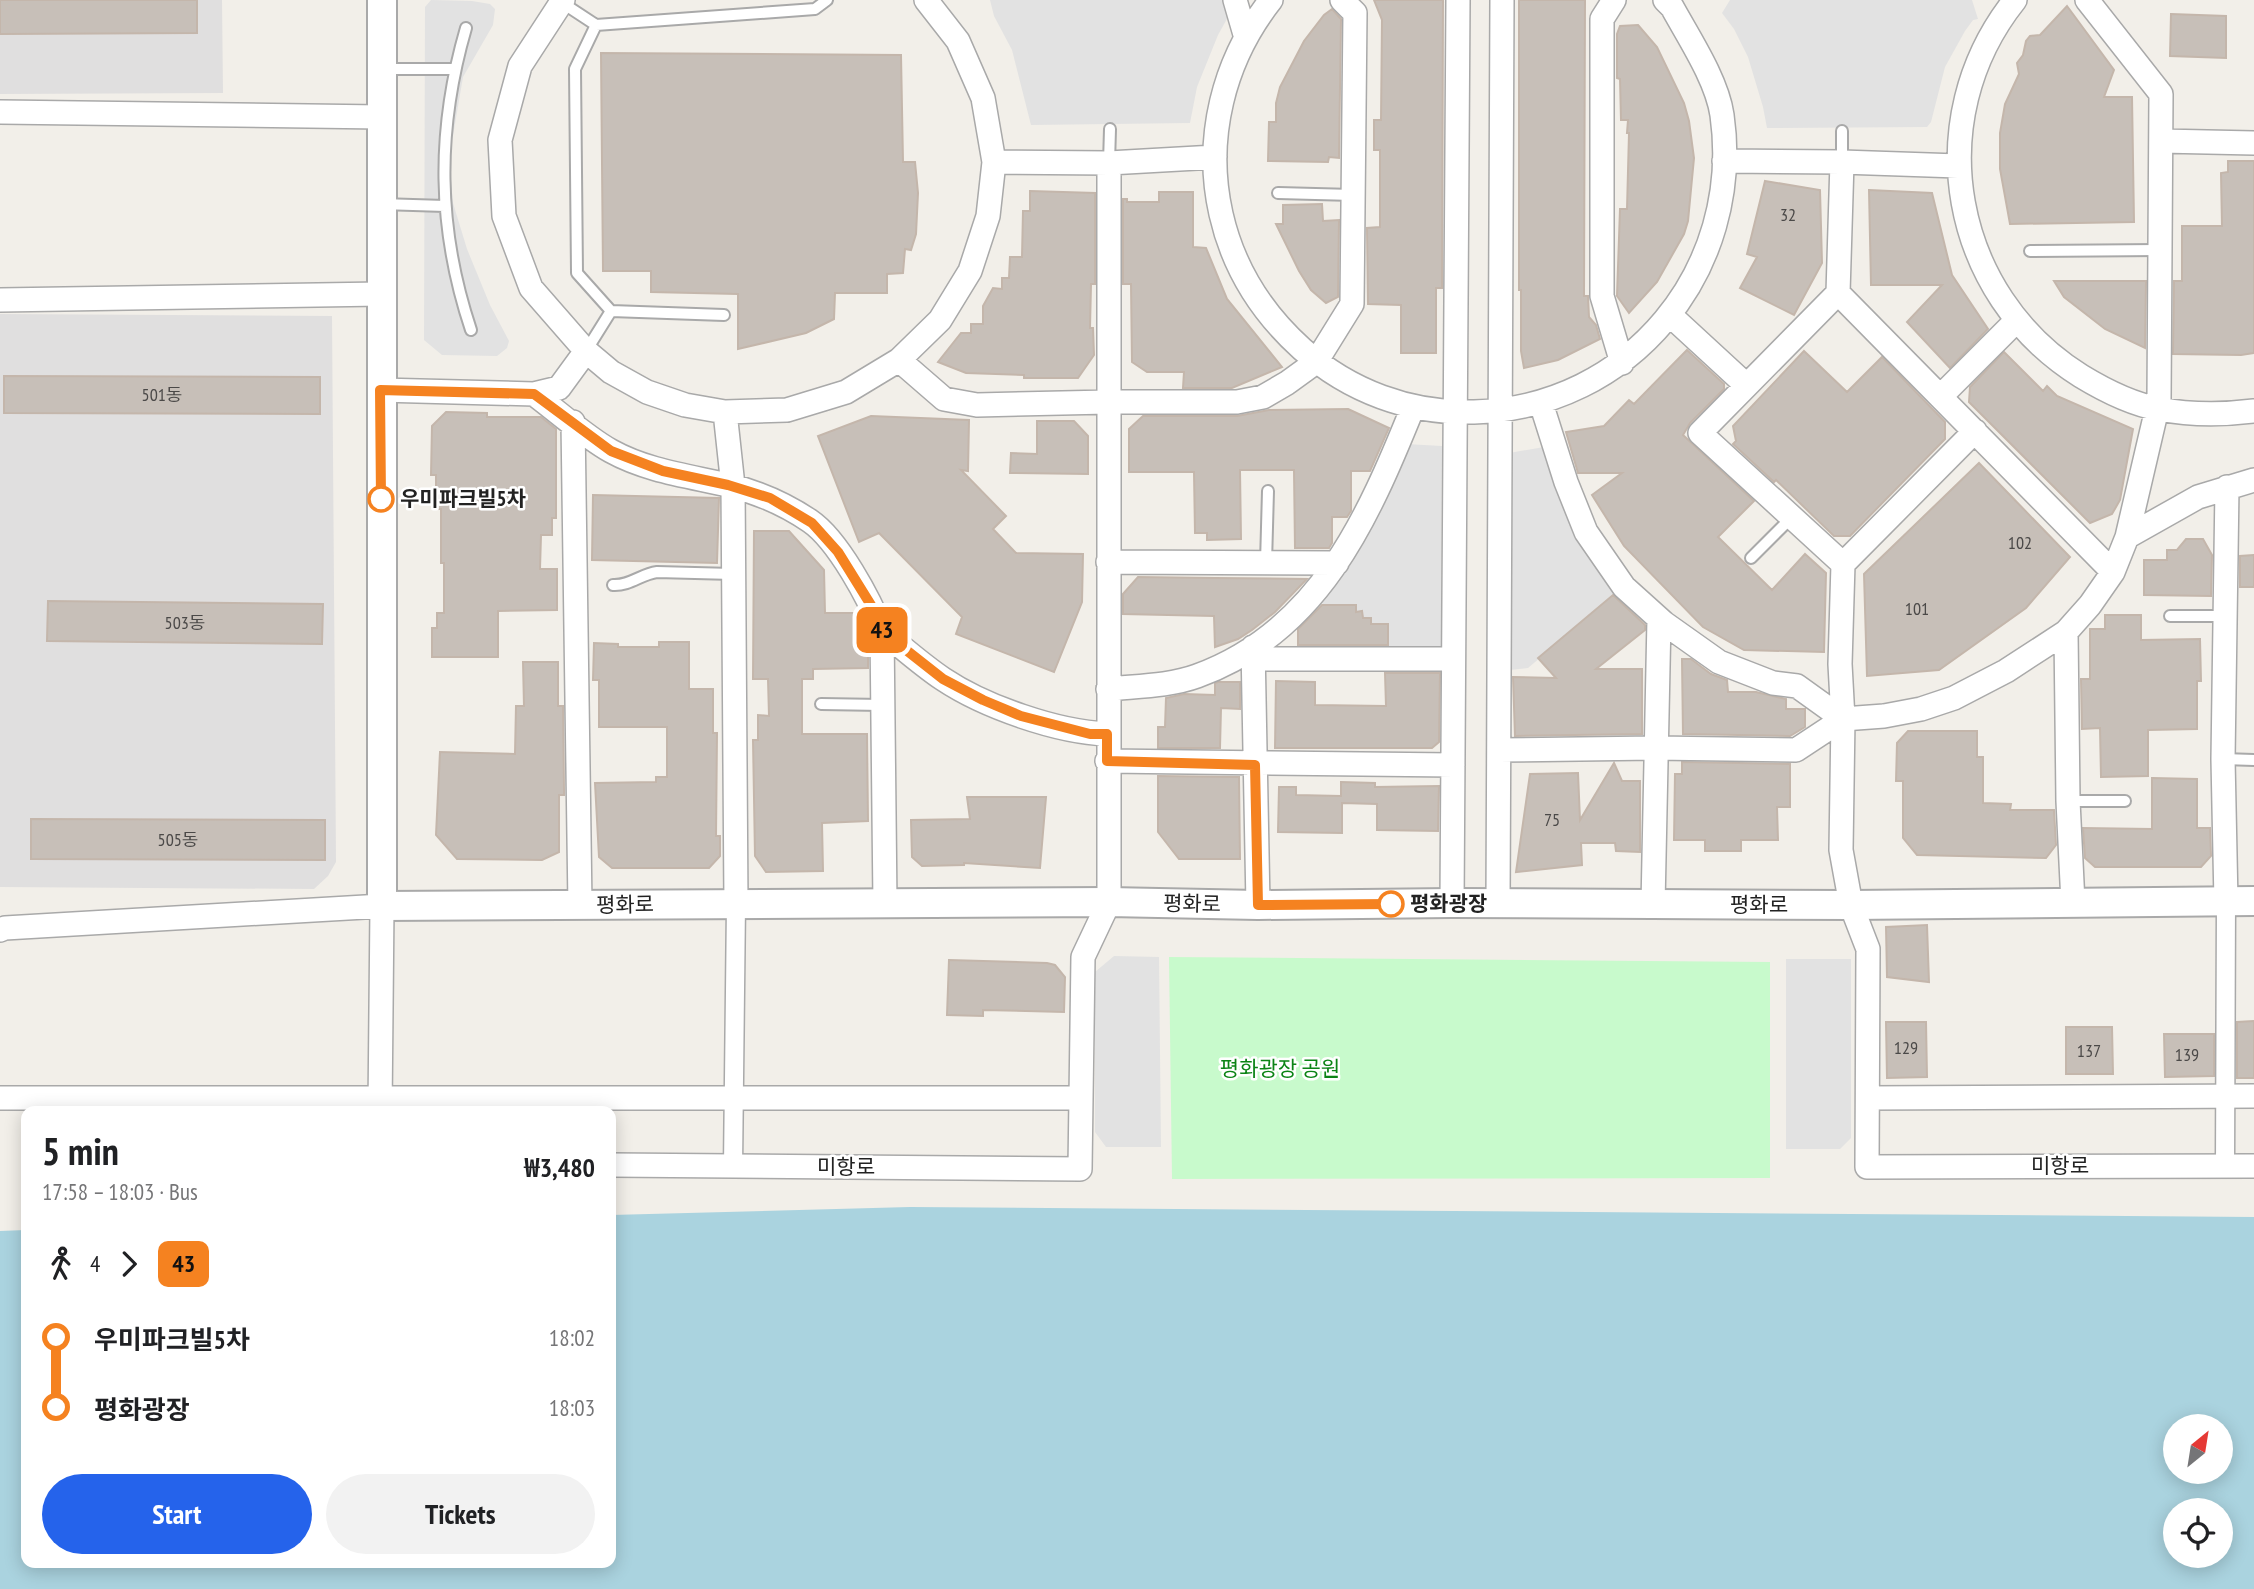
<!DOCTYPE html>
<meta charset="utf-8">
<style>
:root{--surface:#fff;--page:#f2f2f2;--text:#202124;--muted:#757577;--accent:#2563eb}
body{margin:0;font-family:"PT Sans Narrow","Noto Sans KR",sans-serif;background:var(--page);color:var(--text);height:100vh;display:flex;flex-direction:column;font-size:26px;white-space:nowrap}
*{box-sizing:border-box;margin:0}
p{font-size:23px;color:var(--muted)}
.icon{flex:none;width:38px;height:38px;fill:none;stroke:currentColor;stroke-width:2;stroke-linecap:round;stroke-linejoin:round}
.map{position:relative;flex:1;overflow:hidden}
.drawer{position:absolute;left:21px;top:1106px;width:595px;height:462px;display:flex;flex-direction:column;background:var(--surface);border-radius:14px;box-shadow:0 4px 18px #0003}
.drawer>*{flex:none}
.badge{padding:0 14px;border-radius:10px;font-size:24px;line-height:46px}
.needle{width:46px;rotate:30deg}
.fabs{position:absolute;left:2163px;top:1414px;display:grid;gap:14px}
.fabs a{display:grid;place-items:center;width:70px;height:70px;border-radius:50%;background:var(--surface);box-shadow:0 4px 18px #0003;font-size:35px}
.map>.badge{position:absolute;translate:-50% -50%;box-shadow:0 0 0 4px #fff}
.legs{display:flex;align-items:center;gap:10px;height:77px;padding:0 21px;font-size:23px}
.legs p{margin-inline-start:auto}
.summary{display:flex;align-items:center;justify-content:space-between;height:119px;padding:0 21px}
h1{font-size:38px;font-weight:800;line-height:52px}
.action{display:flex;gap:14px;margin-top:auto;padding:14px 21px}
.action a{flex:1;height:80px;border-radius:42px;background:var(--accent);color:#fff;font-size:28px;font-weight:800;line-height:80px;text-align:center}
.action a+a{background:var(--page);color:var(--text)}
ul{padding:0 21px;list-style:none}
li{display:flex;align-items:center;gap:24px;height:70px;font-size:26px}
li i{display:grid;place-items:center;width:10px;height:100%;margin:0 9px;background:currentColor}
li i::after{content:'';width:18px;height:18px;margin:-9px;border:5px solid;border-radius:50%;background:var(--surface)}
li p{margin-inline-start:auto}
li:first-child i{background:linear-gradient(#0000 50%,currentColor 0)}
li:last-child i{background:linear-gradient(currentColor 50%,#0000 0)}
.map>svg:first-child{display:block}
.residential{fill:#e0dfdf}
.park{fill:#c8facc}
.parking{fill:#e2e2e2}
.water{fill:#aad3df;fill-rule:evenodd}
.building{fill:#c7bfb8;stroke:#c4b6ab;stroke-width:2}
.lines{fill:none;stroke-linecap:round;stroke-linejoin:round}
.service-casing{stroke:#a9a9a9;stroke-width:14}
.pedestrian-casing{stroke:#a9a9a9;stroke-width:21}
.minor-casing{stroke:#a9a9a9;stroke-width:26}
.tertiary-casing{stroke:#a9a9a9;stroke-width:32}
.service{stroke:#fff;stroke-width:10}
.pedestrian{stroke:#fff;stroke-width:18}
.minor{stroke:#fff;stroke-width:23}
.tertiary{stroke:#fff;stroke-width:28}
.line-1-casing{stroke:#fff;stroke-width:16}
.line-1{stroke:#f58220;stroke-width:10}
.stop-1-dot{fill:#fff;stroke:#f58220;stroke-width:3.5}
.labels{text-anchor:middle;stroke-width:5;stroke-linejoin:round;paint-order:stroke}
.number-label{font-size:18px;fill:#4b4948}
.stop-label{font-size:21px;font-weight:bold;fill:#222;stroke:#fff;text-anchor:start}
.street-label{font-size:21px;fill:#222;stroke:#fff}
.park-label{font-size:21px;fill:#0c8416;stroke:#fff}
</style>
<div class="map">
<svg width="2254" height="1589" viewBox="0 0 2254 1589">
<rect width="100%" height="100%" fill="#f2efe9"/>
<path class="residential" d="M0,0H222L223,93L0,94Z
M0,314L332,316L336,862L328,876L314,889L0,887Z"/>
<path class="park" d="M1169,957L1770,962V1178L1172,1179Z"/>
<path class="parking" d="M431,0L472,1L490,4L495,9L493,25L463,77L449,159L453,203L467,249L490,305L509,341L507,348L497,356L442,355L424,340L425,7Z
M990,0H1224L1228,17L1218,35L1197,87L1190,123L1031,125L1012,50L994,16Z
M1730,0H1972L1978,19L1973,20L1965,31L1945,67L1931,122L1927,127L1767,128L1763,107L1748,57L1734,29L1722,13Z
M1406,444L1442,446L1441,649L1388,650V625L1371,624L1363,618L1362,612H1356V605H1324L1321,602L1367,537L1384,504Z
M1544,447L1571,523L1592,562L1618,592L1528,668L1510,670L1509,453Z
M1114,956L1159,957L1161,1147H1106L1095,1132V972Z
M1786,959H1851V1138L1840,1149H1786Z"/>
<path class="water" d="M910,1207L2254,1217V1589H0V1231L26,1230V1563H611V1215ZM2175,1426H2221V1472H2175ZM2175,1510H2221V1556H2175Z"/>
<path class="building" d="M0,0H197V33L0,34Z
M1374,0H1443L1442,288H1436V353H1401V305L1368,304L1367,228L1380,227V150H1374V120H1381L1382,20Z
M1519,0H1585L1584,296H1588L1589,317L1596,325L1600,339L1558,360L1524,368L1521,351V290H1519Z
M2067,6L2114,70L2104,97H2132L2134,222L2010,224L2000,169V133L2005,104L2019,74L2017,63L2023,55L2026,41L2030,36L2040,35Z
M1332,9L1341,19L1339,158L1329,157L1328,162L1268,161L1269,122H1276V103L1280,87L1304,41L1324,15Z
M2171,14L2226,16V58L2170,56Z
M1638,25L1657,47L1684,103L1689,121L1694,158L1688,221L1684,234L1657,282L1629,313L1617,296L1620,209H1627L1629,133H1627L1628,120H1621L1620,79L1617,78V34L1620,26Z
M601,53L901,55L903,162H915L918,193L916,234L911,250L905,249L903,273L887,274V293H835L834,319L806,333L738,349V294L651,292V271H603Z
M2228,161H2254V353L2241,355L2173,354L2174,281H2182V226H2222L2221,173L2228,172Z
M1765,181L1820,190L1822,263L1794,315L1740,288L1757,257L1747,254Z
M1869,190L1932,193L1952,275L1988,329L1950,368L1907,322L1942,285H1871Z
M1030,191L1095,193V284H1091L1090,328H1093L1094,355L1078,378H1024V375L966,373L938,362L961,333H971V324H983V306L993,288L1002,289V278H1009L1010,257H1022L1023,211H1030Z
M1159,192H1193V247L1206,248L1227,299L1282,367L1232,388H1183L1184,372H1147L1132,362L1131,284H1123V199H1127V202H1159Z
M1322,204L1323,221L1339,220L1338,297L1326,303L1311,290L1299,271L1276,224H1283V205Z
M2054,281H2146L2145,348L2105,329L2064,297Z
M1687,350L1724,384V389L1690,423L1683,435L1754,501L1718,537L1772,590L1805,554L1826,573L1824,652L1744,650L1703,627L1624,546L1592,495L1622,473H1578L1566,432L1604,426L1629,400L1634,404Z
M1804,351L1847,392L1882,357L1945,422V439L1850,536H1834L1776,480L1774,482L1733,444L1736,441L1733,426Z
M2004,352L2043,391L2047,386L2057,396L2133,429L2120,500L2112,514L2090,523L1969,402L1970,387Z
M4,376L320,377V414L4,413Z
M1348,409L1389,428L1370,471H1351V511L1347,517H1332V543L1329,548H1295L1294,470H1240L1241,539L1207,540V533H1195L1194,472H1129V429L1143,416H1237L1269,410Z
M446,412L487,413V417H541L556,429V518H552V535H541L540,569H557V610L498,611V657H432V628H437V613H444V563H441V509H436V475H431L432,426Z
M871,416L969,420L968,471L961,470L1006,516L993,529L1016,553L1083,554L1082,602L1054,672L956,634L962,617L879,533L859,542L818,436Z
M1037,421H1074L1088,436V474L1010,473L1011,453L1037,454Z
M1979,463L2070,557L2026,608L1939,670L1867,676L1864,574Z
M593,495L719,498L717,563L592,560Z
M754,531H789L824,570L825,613H854V632H862V647H868V668L813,669V679H802V734H867L868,821L822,823L823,871L766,872L755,856L753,740H758V715L769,716L768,679H753Z
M2186,539H2203L2212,555L2211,596L2144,595V560H2167V550H2177Z
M2254,555V587H2240V556Z
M1138,577L1215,578L1307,579L1275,612L1252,630L1238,639L1215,647L1214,616L1123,614V594Z
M1613,595L1645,625V630L1596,669H1642V734L1515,736L1513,677L1556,678L1538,658Z
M48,601L323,604L322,644L47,641Z
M1322,605H1356V612L1362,611L1363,618H1371V624H1388V645H1298V629Z
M2105,615H2141V640L2200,639L2201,681H2197V729L2148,730V776L2101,777L2100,728L2082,729L2081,679H2090V629H2105Z
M659,642H689V689H713V733H717L716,836H720V856L709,868H612L599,857L595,783L656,782V777H667V727H599V680H593L594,643L618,644V647H659Z
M1682,659H1691L1711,674L1727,680L1728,692H1756L1786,699V709H1805V727L1790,736L1683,734Z
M523,662H558V706H563L564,789V795H559V852L542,860L457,859L436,835L440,752L515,754L516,706H524Z
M1385,673H1440L1439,742L1432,748H1275L1276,681L1315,682V705L1386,706Z
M1218,682H1240V709L1221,708L1220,748H1158V727H1165L1166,698L1184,694L1215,695V683Z
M1908,731H1977V757H1983V803L2011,804L2010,810H2054L2056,845L2046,858L1917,855L1903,838V781H1896L1897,743Z
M1682,762L1790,764V807H1777L1778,840H1741V851H1705V840H1674L1675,774H1682Z
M1614,763L1622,781H1640V852L1616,851L1615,843H1581L1582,865L1516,872L1530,774L1578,773L1580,820Z
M1158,776L1239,777L1240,859H1179L1158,832Z
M2152,778L2197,779V828H2210L2211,856L2201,867H2095L2085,858L2083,828L2152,829Z
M1341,782L1375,783V787L1439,786L1438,831L1377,830V804L1342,803V833L1278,832L1279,787H1296V795L1341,796Z
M967,797H1046L1040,868L964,863V865L922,866L912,857L911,820L970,819Z
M31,819L325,820V860L31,859Z
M1927,925L1929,982L1887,977L1886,927Z
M949,960L1047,963L1055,965L1065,977L1064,1012L983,1010V1016L947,1015Z
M2254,1021V1078H2237V1022Z
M1886,1022H1926L1927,1077L1887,1078Z
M2066,1027H2112L2113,1074H2066Z
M2164,1034H2214V1076L2165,1077Z"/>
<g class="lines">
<g class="service-casing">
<path id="service" d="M561,2L596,25L815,9L827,0
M466,28C436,131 437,228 471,330
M384,69H454
M1842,131V162
M1109,163L1110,129
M1278,193L1353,195
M381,204L445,206
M2030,251L2160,250
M611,311L724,315
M586,351L611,311L577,273L575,69L596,25
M1751,558L1792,517
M1266,563L1268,491
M613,585C630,586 641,574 657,572L733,574
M2170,616H2225
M821,704L882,705
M2223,759L2254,760
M2068,801H2125"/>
</g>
<g class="pedestrian-casing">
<path id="pedestrian" d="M733,1166L736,904
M2225,1166L2226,902"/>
</g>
<g class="minor-casing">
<path id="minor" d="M563,0L520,66L500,140L504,216L531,288L586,351L611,372L647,392L685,405L725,412L787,410L846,392L899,360L940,320L970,271L988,216L994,162L983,98L958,41L926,0
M1235,0L1246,38
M1271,0C1223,61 1204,139 1221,214C1233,267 1262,313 1302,349C1349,391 1410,414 1474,412C1630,408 1744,270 1722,115C1717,80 1689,38 1672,7L1665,0
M1614,0L1602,19V296L1622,363
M2015,0C1919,120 1951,295 2081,376C2104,390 2131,404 2159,409C2190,415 2222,415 2254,411
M2087,0L2161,94L2159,400L2127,537
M0,112L381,117
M2161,141L2254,143
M1724,161L1842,162L1958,166
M994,162L1109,163L1215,157
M1842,162L1838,293L1700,433L1843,564
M1838,293L2113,572
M0,300L381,294
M1670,315L1746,385
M899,360L944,399L977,405L1108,402H1237L1263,397L1287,383L1316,362L1352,304L1355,13L1342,0
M380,390L534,394L559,388L586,351
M534,394C557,411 587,438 611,451C647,471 689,476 728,485C757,492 785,504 810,521C838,540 870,600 882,631L885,904
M1941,396L2016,321
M1541,403L1566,482L1586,532L1624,587L1664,623L1719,662L1773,683L1797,686L1843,719
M725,412L733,486L736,904
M573,422L580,906
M1975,431L1843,564L1840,664L1843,719L1841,850L1851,905L1868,949L1867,1167L2254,1166
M1108,562L1337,563
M882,631C902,647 922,665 943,679C985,707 1057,732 1107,734
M2066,632L2068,801L2073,903
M1253,647L1258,905
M1254,659H1453
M1108,689C1137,686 1170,686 1197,676C1319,632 1368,518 1413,407
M1499,750L1655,748L1796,750L1843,719L1884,716L1921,709L1954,698L2006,671L2066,632L2090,605L2113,572L2127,537L2198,497L2254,480
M1107,761L1453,765
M2226,902L2223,759L2227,487
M1452,903L1458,0
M1498,904L1502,0
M1653,905L1659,619
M0,930L5,928L382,906L380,1111
M0,1098H1081
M1868,1098L2254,1096
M611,1165L1080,1169L1083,957L1109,902V163"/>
</g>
<g class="tertiary-casing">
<path id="tertiary" d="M382,0V906L1109,902L1258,905L1452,903L1851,905L2254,901"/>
</g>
<use href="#service" class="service"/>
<use href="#pedestrian" class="pedestrian"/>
<use href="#minor" class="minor"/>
<use href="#tertiary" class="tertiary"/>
</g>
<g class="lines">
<g class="line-1-casing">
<path id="line-1" d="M381,499L380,390L534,394L611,451L663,471L728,485L770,498L812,523L838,552L874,610L882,631L943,679L983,700L1021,716L1090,734H1107V761L1255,765L1258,905L1391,904"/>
</g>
<use href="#line-1" class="line-1"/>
</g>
<g class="stop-1-dot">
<circle cx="381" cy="499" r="12"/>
<circle cx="1391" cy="904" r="12"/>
</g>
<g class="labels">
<g class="number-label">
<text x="1788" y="221">32</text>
<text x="162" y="401">501동</text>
<text x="2020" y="549">102</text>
<text x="1917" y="615">101</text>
<text x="185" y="629">503동</text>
<text x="1552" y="826">75</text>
<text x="178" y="846">505동</text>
<text x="1906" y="1054">129</text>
<text x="2089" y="1057">137</text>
<text x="2187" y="1061">139</text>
</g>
<g class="stop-label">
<text x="400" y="506">우미파크빌5차</text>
<text x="1410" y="911">평화광장</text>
</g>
<g class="street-label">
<text transform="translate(1192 904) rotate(1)" y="7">평화로</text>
<text transform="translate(625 905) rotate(-1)" y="7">평화로</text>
<text x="1759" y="912">평화로</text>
<text x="2060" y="1173">미항로</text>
<text x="846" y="1174">미항로</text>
</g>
<g class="park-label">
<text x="1280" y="1076">평화광장 공원</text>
</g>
</g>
</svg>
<div class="fabs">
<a><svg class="needle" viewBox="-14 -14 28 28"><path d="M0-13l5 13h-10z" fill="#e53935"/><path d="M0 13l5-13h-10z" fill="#757577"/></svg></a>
<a><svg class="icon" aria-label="locate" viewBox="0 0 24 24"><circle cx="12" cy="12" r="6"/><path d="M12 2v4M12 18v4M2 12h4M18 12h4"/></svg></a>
</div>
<b class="badge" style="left:882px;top:630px;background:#f58220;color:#111">43</b>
<section class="drawer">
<div class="summary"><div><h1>5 min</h1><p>17:58 – 18:03 · Bus</p></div><b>₩3,480</b></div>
<div class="legs"><svg class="icon" aria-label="walk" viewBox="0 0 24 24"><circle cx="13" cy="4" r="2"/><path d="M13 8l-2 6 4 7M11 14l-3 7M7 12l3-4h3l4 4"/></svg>4<svg class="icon" aria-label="forward" viewBox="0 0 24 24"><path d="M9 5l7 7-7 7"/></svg><b class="badge" style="background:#f58220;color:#111">43</b></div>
<ul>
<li><i style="color:#f58220"></i><b>우미파크빌5차</b><p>18:02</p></li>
<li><i style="color:#f58220"></i><b>평화광장</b><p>18:03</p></li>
</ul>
<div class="action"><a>Start</a><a>Tickets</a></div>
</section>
</div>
